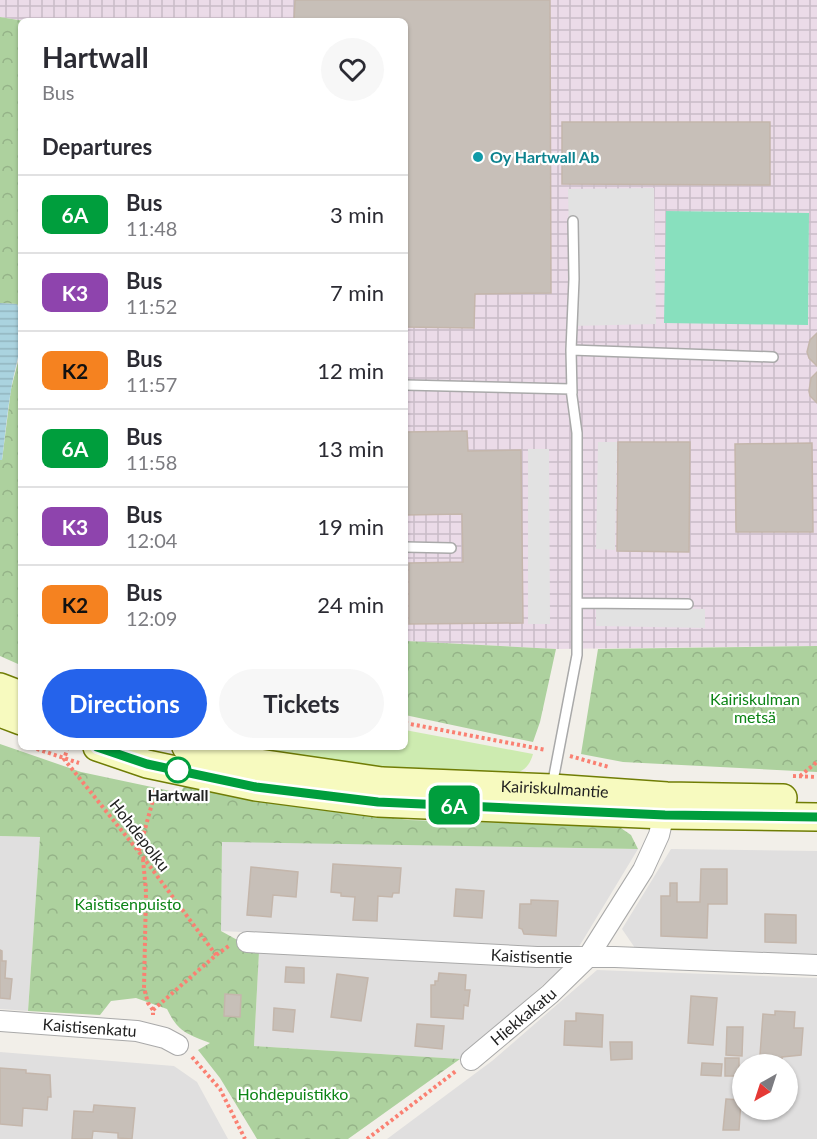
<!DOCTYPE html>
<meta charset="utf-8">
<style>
:root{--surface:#fff;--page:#f7f7f7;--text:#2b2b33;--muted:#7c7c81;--line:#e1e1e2;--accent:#2563eb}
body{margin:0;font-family:Lato,sans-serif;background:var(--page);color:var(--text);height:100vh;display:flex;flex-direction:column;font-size:22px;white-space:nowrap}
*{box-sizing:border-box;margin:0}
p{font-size:20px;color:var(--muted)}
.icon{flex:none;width:33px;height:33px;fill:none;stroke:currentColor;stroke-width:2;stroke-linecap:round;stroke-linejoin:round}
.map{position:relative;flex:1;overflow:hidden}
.side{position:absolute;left:18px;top:18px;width:390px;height:732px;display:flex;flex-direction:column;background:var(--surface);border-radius:9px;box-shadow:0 2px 4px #0004}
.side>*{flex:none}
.badge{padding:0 12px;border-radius:9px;font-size:21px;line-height:39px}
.needle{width:39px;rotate:219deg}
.controls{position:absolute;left:732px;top:1054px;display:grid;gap:12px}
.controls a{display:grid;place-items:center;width:66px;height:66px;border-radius:50%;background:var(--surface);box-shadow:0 2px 4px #0004;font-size:30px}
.map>.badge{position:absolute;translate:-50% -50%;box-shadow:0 0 0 3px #fff}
h2{padding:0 24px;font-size:22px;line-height:54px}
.round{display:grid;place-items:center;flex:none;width:63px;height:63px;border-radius:32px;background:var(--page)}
.headline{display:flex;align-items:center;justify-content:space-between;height:102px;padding:0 24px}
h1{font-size:28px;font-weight:700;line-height:45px}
.cta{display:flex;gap:12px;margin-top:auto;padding:12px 24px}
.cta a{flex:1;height:69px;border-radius:36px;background:var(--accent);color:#fff;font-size:24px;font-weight:700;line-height:69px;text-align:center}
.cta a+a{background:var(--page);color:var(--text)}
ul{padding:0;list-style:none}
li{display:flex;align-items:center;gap:18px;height:78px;padding:0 24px;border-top:2px solid var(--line)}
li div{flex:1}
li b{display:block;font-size:22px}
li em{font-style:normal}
li .badge{min-width:66px;font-weight:700;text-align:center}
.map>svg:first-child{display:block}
.residential{fill:#e0dfdf;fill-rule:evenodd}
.industrial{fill:url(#industrial-grid)}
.grass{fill:#cdebb0}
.forest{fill:url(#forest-crowns)}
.pitch{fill:#88e0be}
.parking{fill:#e2e2e2}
.water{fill:url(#water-rules)}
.building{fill:#c7bfb8;stroke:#c4b6ab;stroke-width:1.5}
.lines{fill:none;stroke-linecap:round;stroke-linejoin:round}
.lane-casing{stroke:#a9a9a9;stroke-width:12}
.street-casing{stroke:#a9a9a9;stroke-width:22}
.secondary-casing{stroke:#707d05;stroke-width:30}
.path{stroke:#fa8072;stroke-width:4;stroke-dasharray:3 3;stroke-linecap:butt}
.lane{stroke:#fff;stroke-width:9}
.street{stroke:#fff;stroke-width:20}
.secondary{stroke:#f7fabf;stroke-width:27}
.line-casing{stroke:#fff;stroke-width:14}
.line{stroke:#009e3d;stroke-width:9}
.culture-dot{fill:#0f9aa8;stroke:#fff;stroke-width:2}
.stop-dot{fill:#fff;stroke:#009e3d;stroke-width:3}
.labels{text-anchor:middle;stroke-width:4.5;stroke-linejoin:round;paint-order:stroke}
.culture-label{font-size:16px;font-weight:bold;fill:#0d838f;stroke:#fff;text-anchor:start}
.park-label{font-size:16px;fill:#0c8416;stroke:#fff}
.street-label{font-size:16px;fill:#222;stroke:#fff}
.stop-label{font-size:16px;font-weight:bold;fill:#222;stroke:#fff}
</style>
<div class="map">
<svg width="817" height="1139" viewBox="0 0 817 1139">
<defs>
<pattern id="industrial-grid" width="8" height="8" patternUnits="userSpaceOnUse" patternTransform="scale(1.5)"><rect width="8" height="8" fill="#ebdbe8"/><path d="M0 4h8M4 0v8" fill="none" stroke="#c9bcc7"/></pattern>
<pattern id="forest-crowns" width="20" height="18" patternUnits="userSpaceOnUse" patternTransform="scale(1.5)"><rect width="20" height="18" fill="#add19e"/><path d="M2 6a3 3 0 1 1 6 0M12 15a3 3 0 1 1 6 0" fill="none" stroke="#95b388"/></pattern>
<pattern id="water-rules" width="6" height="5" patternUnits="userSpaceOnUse" patternTransform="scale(1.5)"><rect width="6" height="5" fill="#aad3df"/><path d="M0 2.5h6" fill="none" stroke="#92b5bf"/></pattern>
</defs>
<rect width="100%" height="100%" fill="#f2efe9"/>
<path class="residential" d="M0,836L40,837L28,1011L0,1009Z
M222,841L638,849L577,950L221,931Z
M671,849L817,851V955L635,948L622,929Z
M259,952L563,967L460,1059L254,1046Z
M597,970L817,978V1139H387L492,1061ZM742,1065H788V1110H742Z
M0,1052L174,1066L197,1082L228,1139H0Z"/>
<path class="industrial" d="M0,0H817V646L556,649L405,641V21H24L0,17Z"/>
<path class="grass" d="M405,730L533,754C529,768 523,771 510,776L418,773L223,747H405Z"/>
<path class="forest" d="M0,17L24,21H21V315L17,304L0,303Z
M21,350V656L18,664L0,656V460H2L11,389Z
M405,641L556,649L540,722L533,742L405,715Z
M817,646V772L623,762L581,754L598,649Z
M0,744L81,772L180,793L185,785L408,820L618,826L631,835L638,849L222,842L221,931L259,952L254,1046L460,1059L348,1139H257L220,1078L198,1050L210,1043C187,1034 178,1032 167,1009L136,998L111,1001L100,1015L28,1011L40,837L0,836Z"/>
<path class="pitch" d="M666,211L809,213L808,325L664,323Z"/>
<path class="parking" d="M654,188L656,324L571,326L568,189Z
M598,442H617L615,550L596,549Z
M528,449H549L550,624H528Z
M596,607L705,609V628L596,626Z"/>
<path class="water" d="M0,303L17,304C28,335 16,360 11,390C7,413 5,437 2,460H0Z"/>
<path class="building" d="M295,0H550L551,293L475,294L474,328L405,327V21H294Z
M562,122H770V185L562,184Z
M817,333V366L809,358L807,352L810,340Z
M817,372V403L810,396L809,391L811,378Z
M467,431L468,451L521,450L523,623L409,624V563L463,562L462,514L405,515V432Z
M618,442H690L689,552L617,551Z
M812,443L813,532H736L735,444Z
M333,864L401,868L399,893H393L392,897L378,896L377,921L353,920L355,897L341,896V893L331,892Z
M251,867L298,872L296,897L273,895L271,917L247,915Z
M701,869H727V904H708L707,938L661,936V896H670V883H677V902H700Z
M456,889L484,891L482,918L454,916Z
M531,900L558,901L556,936L524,934L522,929L519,928L520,904H531Z
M765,914L796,915V943L765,942Z
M0,950L2,951V961H6L5,978L12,979L10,999L0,998Z
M286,967L304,968V983L285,982Z
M439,973L466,975L465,990H470L468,1006L464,1005L463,1019L431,1017V985H435V981H438Z
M337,974L368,978L361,1021L331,1017Z
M225,994L241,995L240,1017L224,1016Z
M691,996L717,998L713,1045L688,1043Z
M274,1008L295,1010L293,1032L273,1030Z
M775,1011L795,1012L794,1028H803L801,1055L782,1057V1061L762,1060V1055H760L763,1014L775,1015Z
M576,1013L603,1015L602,1047L564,1045L565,1021H576Z
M417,1024L444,1026L442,1049L415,1046Z
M727,1027H743L742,1056L726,1055Z
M610,1042H632V1059L611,1060Z
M725,1058H739V1076H725Z
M702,1063L722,1064L721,1076L701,1075Z
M0,1068L26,1070V1073L50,1075L51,1097H48L47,1110L23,1108L22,1126L0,1124Z
M726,1099L741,1100L739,1130H723Z
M94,1105L135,1108L132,1139L118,1138V1133L93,1131L92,1139H72L74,1111L93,1112Z"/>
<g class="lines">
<g class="lane-casing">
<path id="lane" d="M571,350L574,279L573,221
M405,385L571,389L577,433V655L552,786
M572,393L571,350L773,357
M405,547L451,548
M577,603L688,604"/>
</g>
<g class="street-casing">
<g id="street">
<path id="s1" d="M247,942L537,957H615L817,965"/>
<path id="s2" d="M0,1021L137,1031L165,1038L178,1045"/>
<path id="s3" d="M471,1060L550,994L588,957L643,870L659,835L666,805"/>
</g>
</g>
<g class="secondary-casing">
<g id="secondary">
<path d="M0,687L21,695"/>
<path d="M0,713L21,721"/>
<path d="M97,747L147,764L256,787L378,803L665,815L817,817"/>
<path id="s4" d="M186,747L259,763L382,781L552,788L667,796L783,798"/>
</g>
</g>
<path class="path" d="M405,723L546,750
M31,747L79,763
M68,747L64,759L143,857L216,955
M570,756L609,767
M793,776L817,777
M800,776L817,762
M139,851L156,789
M143,859L146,892L144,988L148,1003L153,1010V1015
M153,1010L216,955L230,945
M192,1057L220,1089L245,1139
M367,1139L456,1071"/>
<use href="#lane" class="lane"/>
<use href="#street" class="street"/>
<use href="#secondary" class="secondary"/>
</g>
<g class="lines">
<g class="line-casing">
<path id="line" d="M97,747L147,764L256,787L378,802L665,815L817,817"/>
</g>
<use href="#line" class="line"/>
</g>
<circle class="culture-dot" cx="478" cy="157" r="6"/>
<circle class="stop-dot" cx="178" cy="770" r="12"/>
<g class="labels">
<g class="culture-label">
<text x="490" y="163">Oy Hartwall Ab</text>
</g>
<g class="park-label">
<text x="755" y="705">Kairiskulman<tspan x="755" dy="18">metsä</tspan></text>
<text x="128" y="910">Kaistisenpuisto</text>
<text x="293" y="1100">Hohdepuistikko</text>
</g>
<g class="street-label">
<text dy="6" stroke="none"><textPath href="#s4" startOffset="372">Kairiskulmantie</textPath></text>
<text transform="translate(140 835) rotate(52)" y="6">Hohdepolku</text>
<text dy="6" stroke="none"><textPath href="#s1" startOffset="285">Kaistisentie</textPath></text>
<text dy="6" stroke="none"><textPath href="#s3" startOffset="68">Hiekkakatu</textPath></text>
<text dy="6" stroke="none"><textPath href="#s2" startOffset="90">Kaistisenkatu</textPath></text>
</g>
<g class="stop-label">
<text x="178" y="801">Hartwall</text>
</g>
</g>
</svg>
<div class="controls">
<a><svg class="needle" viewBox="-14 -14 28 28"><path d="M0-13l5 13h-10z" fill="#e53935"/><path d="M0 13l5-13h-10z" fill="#7c7c81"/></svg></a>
</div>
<b class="badge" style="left:454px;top:805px;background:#009e3d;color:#fff">6A</b>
<section class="side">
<div class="headline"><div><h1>Hartwall</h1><p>Bus</p></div><a class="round"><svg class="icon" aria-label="heart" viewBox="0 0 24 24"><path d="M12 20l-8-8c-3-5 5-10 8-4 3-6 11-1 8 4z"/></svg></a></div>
<h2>Departures</h2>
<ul>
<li><span class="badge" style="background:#009e3d;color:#fff">6A</span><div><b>Bus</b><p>11:48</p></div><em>3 min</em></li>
<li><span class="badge" style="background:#8e44ad;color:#fff">K3</span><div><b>Bus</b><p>11:52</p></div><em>7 min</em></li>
<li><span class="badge" style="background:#f58220;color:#111">K2</span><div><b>Bus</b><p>11:57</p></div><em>12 min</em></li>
<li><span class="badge" style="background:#009e3d;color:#fff">6A</span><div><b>Bus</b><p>11:58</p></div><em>13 min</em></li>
<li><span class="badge" style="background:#8e44ad;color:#fff">K3</span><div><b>Bus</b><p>12:04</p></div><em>19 min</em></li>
<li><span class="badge" style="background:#f58220;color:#111">K2</span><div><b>Bus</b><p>12:09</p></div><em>24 min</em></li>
</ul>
<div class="cta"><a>Directions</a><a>Tickets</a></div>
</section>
</div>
